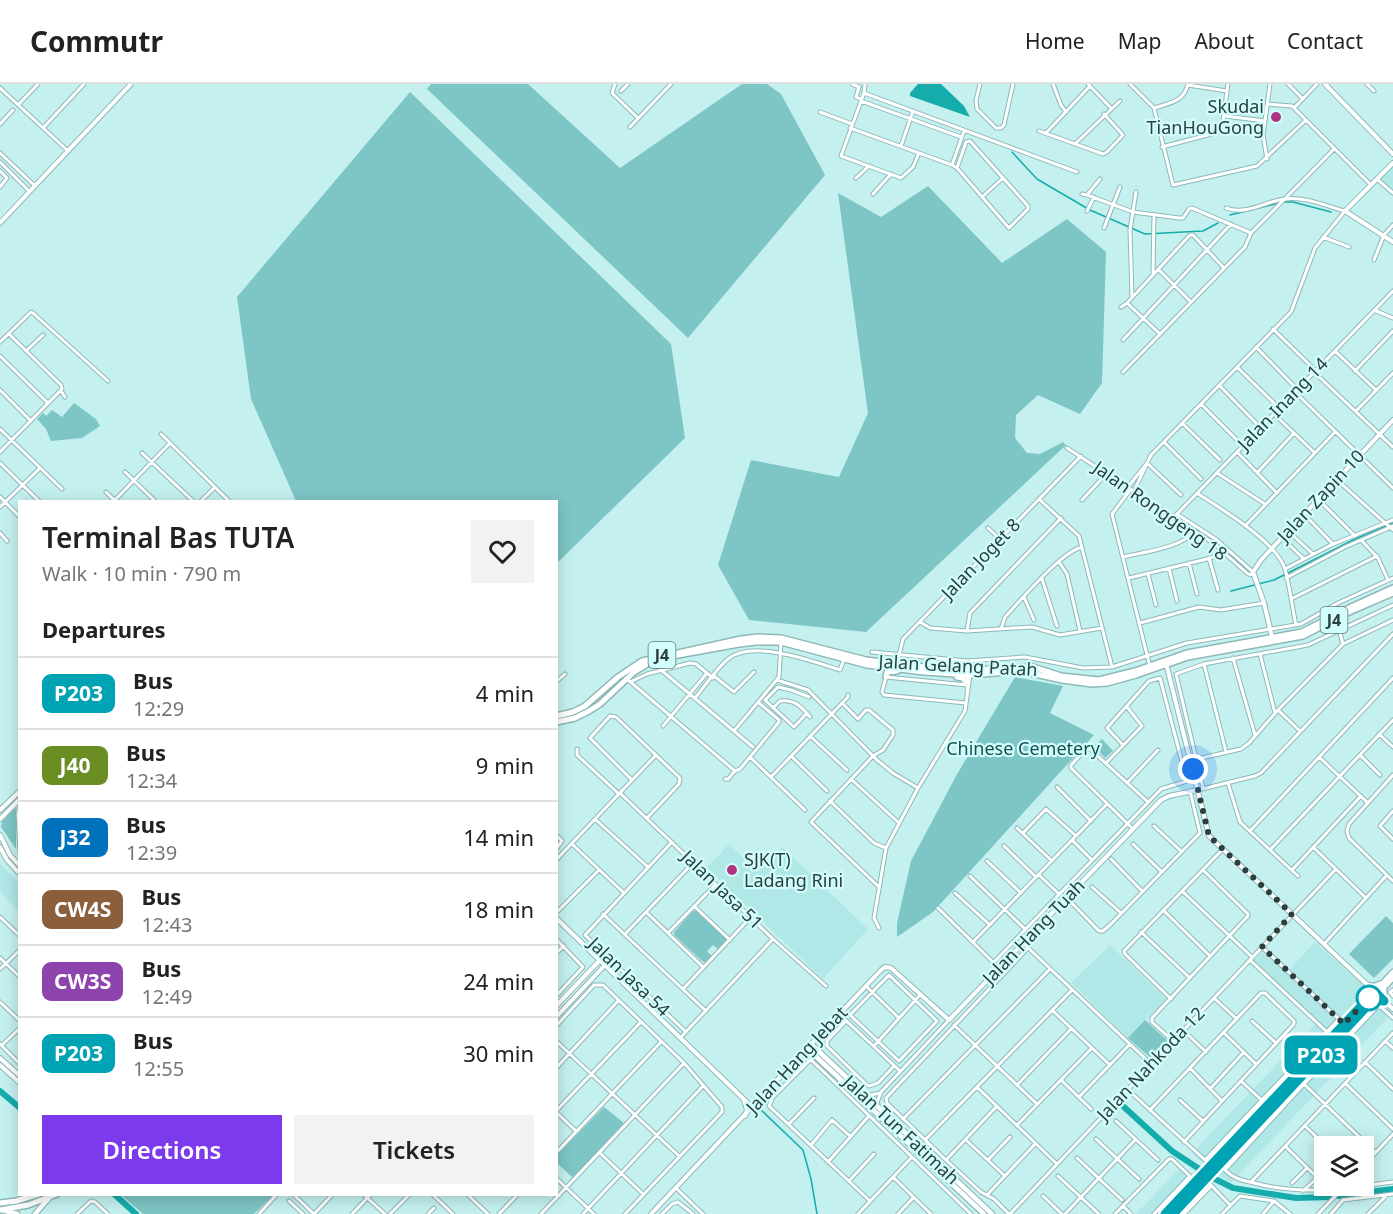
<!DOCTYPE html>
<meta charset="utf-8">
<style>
:root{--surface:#fff;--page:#f2f2f2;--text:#222;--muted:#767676;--line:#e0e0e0;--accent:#7c3aed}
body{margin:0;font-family:"Noto Sans",sans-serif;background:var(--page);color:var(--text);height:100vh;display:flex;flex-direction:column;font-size:22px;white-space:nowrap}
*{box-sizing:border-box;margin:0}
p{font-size:20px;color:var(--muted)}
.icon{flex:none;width:33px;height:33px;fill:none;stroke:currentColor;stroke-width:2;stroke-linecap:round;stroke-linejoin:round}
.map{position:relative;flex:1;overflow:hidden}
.panel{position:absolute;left:18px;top:416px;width:540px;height:696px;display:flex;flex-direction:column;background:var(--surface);border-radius:0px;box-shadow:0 3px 15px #0003}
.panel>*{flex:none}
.badge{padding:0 12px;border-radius:9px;font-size:21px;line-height:39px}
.controls{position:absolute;left:1314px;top:1052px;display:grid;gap:12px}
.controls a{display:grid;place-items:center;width:60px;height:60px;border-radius:0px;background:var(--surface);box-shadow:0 3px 15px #0003;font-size:30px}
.you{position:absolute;width:30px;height:30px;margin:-15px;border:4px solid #fff;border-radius:50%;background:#1a73e8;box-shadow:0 0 0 9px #1a73e833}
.map>.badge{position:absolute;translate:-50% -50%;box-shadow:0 0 0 3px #fff}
h2{padding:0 24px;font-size:22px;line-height:54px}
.round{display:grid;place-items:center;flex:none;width:63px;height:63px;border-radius:0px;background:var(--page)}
.headline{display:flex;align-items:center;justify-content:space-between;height:102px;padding:0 24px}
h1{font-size:28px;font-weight:600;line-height:45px}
.cta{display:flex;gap:12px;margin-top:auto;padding:12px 24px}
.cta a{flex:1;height:69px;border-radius:0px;background:var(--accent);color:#fff;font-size:24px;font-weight:600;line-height:69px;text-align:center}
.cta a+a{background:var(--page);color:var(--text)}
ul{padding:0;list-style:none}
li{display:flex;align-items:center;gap:18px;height:72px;padding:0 24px;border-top:2px solid var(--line)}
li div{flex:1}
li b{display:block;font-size:22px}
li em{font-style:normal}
li .badge{min-width:66px;font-weight:700;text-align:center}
header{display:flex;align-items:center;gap:36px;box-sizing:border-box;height:84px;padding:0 30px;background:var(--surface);border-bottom:2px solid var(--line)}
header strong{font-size:28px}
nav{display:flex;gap:33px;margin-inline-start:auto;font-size:21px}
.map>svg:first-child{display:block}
.built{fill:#b0e8e7}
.green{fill:#7ec5c5}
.water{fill:#15acac}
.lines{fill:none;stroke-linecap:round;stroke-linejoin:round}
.stream{stroke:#15acac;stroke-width:1.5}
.river{stroke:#15acac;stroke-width:6}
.minor-casing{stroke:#8db8b8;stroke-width:5}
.tertiary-casing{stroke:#8db8b8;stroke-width:6}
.secondary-casing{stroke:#8db8b8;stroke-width:7}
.primary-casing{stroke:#8db8b8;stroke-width:8}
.minor{stroke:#fff;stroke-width:3}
.tertiary{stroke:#fff;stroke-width:4}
.secondary{stroke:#fff;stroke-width:4.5}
.primary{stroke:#fff;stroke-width:5}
.line-casing{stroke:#fff;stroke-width:14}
.line{stroke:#00a3b4;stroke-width:9}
.walk{stroke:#2c3e3e;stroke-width:6;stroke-dasharray:0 10.8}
.poi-dot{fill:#af3283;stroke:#d1fefd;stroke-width:2}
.stop-dot{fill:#fff;stroke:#00a3b4;stroke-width:3}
.labels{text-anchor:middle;stroke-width:4.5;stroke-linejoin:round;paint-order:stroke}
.shield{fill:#d1fefd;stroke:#5e7877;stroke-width:1.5}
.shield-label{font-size:16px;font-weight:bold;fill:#2c3e3e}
.poi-label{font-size:18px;fill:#2c3e3e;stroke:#d1fefd;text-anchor:end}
.street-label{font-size:18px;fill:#2c3e3e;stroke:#d1fefd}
.park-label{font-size:18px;fill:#185050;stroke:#d1fefd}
</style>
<header>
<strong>Commutr</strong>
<nav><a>Home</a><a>Map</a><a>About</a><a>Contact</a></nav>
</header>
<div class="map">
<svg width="1393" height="1130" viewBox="0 0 1393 1130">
<rect width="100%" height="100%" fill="#c4f1f0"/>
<path class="built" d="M1393,84V107L1381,95Z
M729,760L757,788L782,763L868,845L823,895L707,784Z
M0,780L19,799V828L0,808Z
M1315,858L1365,903V911L1204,1081L1192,1069L1318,937L1250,880L1266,864L1290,885Z
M1110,861L1166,915L1128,954L1071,899Z
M1381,920L1393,928L1231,1099L1218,1090L1375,921Z
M1179,1085L1188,1092L1152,1130H1136Z"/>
<path class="green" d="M431,0H528L620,84L742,0H767L781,10L825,91L688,254L427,5Z
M410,8L671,260L685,354L557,479L556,417H296L251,315L237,213Z
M928,102L1002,179L1067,135L1106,168L1102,299L1080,330L1038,311L1016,331L1015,354L1027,369L1040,370L1063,358L1066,361L866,548L749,536L718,481L751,376L839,393L868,329L838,109L881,133Z
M74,319L96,335L100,342L82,354L51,357L46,345L37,335L43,329L46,332L52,326L62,333Z
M1015,593L1063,602L1050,629L1094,651L933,828L897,853V839L911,777L956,692Z
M1102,655L1113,667L1105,674L1094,662Z
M15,724L16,725V765L1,743L2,737Z
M693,827H697L727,856L719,866L713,861L707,867L713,873L706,879L702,877L674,851V848Z
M1386,832L1393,839V875L1374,894L1349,870Z
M1145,936L1169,958L1153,976L1128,954Z
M604,1023L624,1039L573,1094L557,1079V1071Z
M120,1110H274L254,1130H143Z"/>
<path class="water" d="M918,0H941L964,22L970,33L910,12V9Z"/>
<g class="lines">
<path class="stream" d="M1012,68L1037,95L1054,105L1090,126L1145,150L1203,147L1218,139
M1283,118H1293L1331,128
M1230,131L1279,119
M1231,507L1274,496L1355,455L1393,439
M760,1025L803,1066L811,1095L817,1130"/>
<path class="river" d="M0,1007L20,1024
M1124,1023L1172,1067L1213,1094L1233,1104L1296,1114L1331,1113
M114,1110L136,1130
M1338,1112L1393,1105"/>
<g class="minor-casing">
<path id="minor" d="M615,0L612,9L638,34
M852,0L859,3L856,13L861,15
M865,0L864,9L841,72L901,94L913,83L919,69
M980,0L976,16L977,25L996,44H1001L1004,41L1013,0
M1053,0L1061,21L1066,28
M1088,0L1111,24
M1130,0L1154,24L1173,101L1257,82L1306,36
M1288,0L1303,15
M1367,0L1374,7
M1188,1L1227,7
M0,4L68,67
M621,7L628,0
M864,9L1077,88
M861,17L961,53
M19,20L38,0
M1268,20L1292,22L1371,101
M1154,24C1170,19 1184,18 1188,0
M1294,24L1317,0
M820,28L852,40
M1225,32L1265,37
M0,40L13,26
M630,43L671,0
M43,44L84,0
M850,44L952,81L957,84L1009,144L1028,125V122L970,57L966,58L957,84
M1039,47L1103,70L1107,68L1123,51L1104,30
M1046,49L1090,2
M1076,59L1120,17
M901,62L913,27
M1162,63L1219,48L1222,44L1228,0
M0,69L35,102
M1267,75L1263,51L1270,0
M0,78L29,107
M952,81L964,47
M0,87L7,94L0,103
M856,94L869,82
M1377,95L1393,109
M873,110L891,90
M1082,110L1087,111L1133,128L1179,134H1183L1189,125L1192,124L1251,149
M1087,111L1100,95
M982,113L1003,94
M1087,127L1094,113
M1104,144L1120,103
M1323,153L1349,163
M1374,176L1384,151L1393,141
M1158,185L1191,218
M1153,189L1154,131
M1132,213L1130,146L1136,108
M1127,219L1160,250
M1121,223L1127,219L1190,151H1193L1224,184
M1374,226L1393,234
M1273,245L1311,282
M1123,256L1231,140
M0,258L31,228L33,229L108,297
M1256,263L1293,301
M26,267L43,251
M1335,267L1376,306
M0,272L48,319
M1237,283L1275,320
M1355,287L1393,247
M1123,288L1245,163L1251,149L1334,65
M1314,288L1393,363
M1219,301L1256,339
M0,306L31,337
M61,307L65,313
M1295,308L1393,404
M1201,320L1239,358
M1356,327L1393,289
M1274,330L1315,369
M1182,339L1220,376
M0,345L62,405
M161,350L229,417
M1164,358L1201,395
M1067,364L1213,459L1248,490L1255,491
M0,368L62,305L61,301L9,250
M1237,368L1277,409
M142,369L193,417
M0,379L39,417
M1147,379L1181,411
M125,388L155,417
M1217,389L1265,420
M1257,389L1294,349
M1336,395L1393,446
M1128,403L1147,379
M1131,405L1112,430L1150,583
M1134,407L1151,371L1291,228L1315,164L1345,127C1326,122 1304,112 1285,115C1265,117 1246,132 1226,124
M106,408L114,416
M1197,409C1221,425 1276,457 1285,485C1290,503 1292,523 1296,541
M0,413L20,433
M1039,415L1079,452L1112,583
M1318,415L1355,452
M1082,416L1107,389
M114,417L170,359
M201,417L215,403
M0,423L40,384
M1177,430L1217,456L1253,488
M1304,430L1333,460
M1174,433L1393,207
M1245,442L1335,348
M988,444L1000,455
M1288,447L1313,470
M0,449L7,457
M1282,454L1304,475
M1362,457L1378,474L1388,496
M1123,473C1142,468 1183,464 1194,447
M1209,474L1218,506
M1059,478L1067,490L1080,547
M1189,479L1197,510
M1169,484L1177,517
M1285,485L1331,461L1393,436
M1148,490L1156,521
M1129,494L1211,474L1222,468
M1286,494L1345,463L1393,442
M1042,495L1057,542
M1024,513L1034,536
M1291,515L1377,472
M920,538L930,544L967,547L1032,543L1060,551L1102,544
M1140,539L1199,523L1221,526L1264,519
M1001,545L1005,533C1021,516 1061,468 1082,463
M1339,545L1343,560
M967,547L970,529L1061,434
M872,568L967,577L1025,573L1083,584L1112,583L1187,559L1301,540L1338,519L1393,494
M1260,570L1275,629
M1233,574L1255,651
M967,577L969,582L976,585
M897,580L903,555L1081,372
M1204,580L1226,668
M661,586L753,663
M714,592L734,608L754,588
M627,595L735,687
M777,596L808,606L877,676L893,689L918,704
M556,598L565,590
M630,598L647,590L690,579L696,580L713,594
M967,612L968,591
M695,614C704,603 717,584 728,575C753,555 812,577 840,586L844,575
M842,619L858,635L866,626H869L893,646V651L883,666L873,672L811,738L879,803
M966,619L884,611L882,608L886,593L967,601
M773,624L780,617C794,615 801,622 810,633
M1278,626L1300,647
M807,629L794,643L765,616L778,603L791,606L809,613
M663,642L707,589
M734,647L779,593L781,558
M1379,650L1393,663
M810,652L847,686
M577,665V671L619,710
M1360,671L1380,691
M791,672L827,707
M750,673L805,726
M1319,673L1368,719
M1197,675L1241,665L1249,659L1278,626L1343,560L1393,536
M1106,679L1142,642L1127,623
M735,687L740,685L779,638V636L759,619
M1393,691L1349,740L1347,747L1349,754L1393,797
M771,693L848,613V611
M725,695H728L735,687
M851,695L899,739
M632,696L590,654L610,632L616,633L680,694L679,700L647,734
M1127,699L1158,666
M1228,699L1240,738L1298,792
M1057,703L1091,737
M1203,704L1176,590L1204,580L1308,561L1393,521
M1198,706L1255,692L1261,689L1393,550
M620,709L773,855L826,902
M830,717L874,759L886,764
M20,723L18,729L20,769
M1393,727L1380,742L1393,755
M595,735L648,783
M1154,742L1181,767
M1017,744L1052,777
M1133,745L1071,684V681L1087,664H1089L1148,718
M1250,747L1393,594
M1023,749L1046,725L1076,752
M556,751L562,757L556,765
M1072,756L1092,776
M672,758L585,851L686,948
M572,760L624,809
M1133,760L1162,788
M1004,762L1036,793
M1313,763L1366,814
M1270,766L1393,636
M1111,775L1142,807
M556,776L656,671
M987,777L1021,809
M1292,786L1361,712
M1039,791L1059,810
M970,792L1025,845
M1092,803L1121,829
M1182,807L1252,873
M955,809L990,841
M1067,814L1099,847H1103L1111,840L1200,749L1190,707
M694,822L730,856
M938,824L999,884
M1163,826L1210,872
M558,827L599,786
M646,828L703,883
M603,830L706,927
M0,833L20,852
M879,844L874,834L886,764L918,704L965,627L970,591
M1141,848L1190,894
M668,849L716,800
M625,850L693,779
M556,855L583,883L556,912
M973,858L1107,720
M1023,859L1151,980
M1324,860L1387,791
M1262,863L1344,940
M556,869L564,862
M0,874L20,893
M1250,876L1327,948
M993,879L1161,705L1187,697L1160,594L1149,597L1107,644L1123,661
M0,885L20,866
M889,891L937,937L899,977L850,931Z
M866,902L899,934
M683,905L751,833
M1393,906L1390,908L1393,912
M1214,914L1237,935
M1171,915L1125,870L1124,867L1223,765
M0,918L20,937
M1052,926L1110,981
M840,931L900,987
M846,937L827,957V962L866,1000L869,1002L878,999L894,982
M1252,937L1276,959
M954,941L1037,1020
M556,942L594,901H603L684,979L722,1023V1028L625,1130
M1183,946L1206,968
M1224,949L1256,980
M681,953L773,855
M556,957L679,1072
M1173,957L1152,938V934L1248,832V830L1203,786
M1385,957L1393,964
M0,960L20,980
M2,961L20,944
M874,962L920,911
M1365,978L1393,1005
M556,984L619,916
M1190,984L1222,1017
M1299,995L1304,1000L1225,1086C1234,1095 1242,1096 1254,1099C1304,1112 1343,1104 1393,1098
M1061,996L1091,1025
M1241,997L1267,1021
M1345,999L1393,1045
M1017,1001L1071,945
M977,1003L1057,1080
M1127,1005L1205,1076L1339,935
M1210,1005L1244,968
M866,1012L880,1009
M1079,1013L1130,960
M1180,1016L1203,1037
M876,1021L881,1008L949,936
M1150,1026L1261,909H1265L1294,937V940L1184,1058
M556,1027L641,938
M556,1028L576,1047
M903,1035L1050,885
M1116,1037L1158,1076
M789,1040L814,1014
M1017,1041L1091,965
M1305,1042L1326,1062
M1096,1055L1139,1095
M925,1056L1072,906
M966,1056L1005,1092
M811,1061L832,1036L850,1052
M1286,1063L1330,1106
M1375,1068L1304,1000L1377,923H1381L1393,934
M556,1069L661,958
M600,1069L643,1110
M1077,1074L1122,1116
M946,1076L997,1022
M988,1076L1010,1053
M828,1078L869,1032
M1364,1081L1393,1050
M1058,1092L1099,1130
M893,1093L931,1130
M556,1094L594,1130
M1205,1095L1230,1121
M849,1097L874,1070
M1251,1098L1393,949
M1292,1099L1307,1084
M676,1104L703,1130
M1303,1107L1317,1094
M293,1110L314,1130
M363,1110L385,1130
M432,1110L453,1130
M467,1110L488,1130
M987,1111L1035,1060
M1043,1112L1062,1130
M289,1117L303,1130
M870,1117L769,1022L773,1013L809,977L811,976L825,989L971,1130
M1123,1122L1131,1130
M77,1130L91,1117L95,1118L108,1130
M259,1130L277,1110
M314,1130L333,1110
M352,1130L371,1110
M390,1130L410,1110
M428,1130L434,1124
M499,1130L518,1110
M541,1130L684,979
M583,1130L703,1002
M662,1130L672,1120L678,1118L693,1130
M858,1130L912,1073
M898,1130L913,1114
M1009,1130L994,1115L981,1108L946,1076L887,1019L886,1014L1028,864
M1010,1130L1336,785
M1065,1130L1135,1056
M1115,1130L1169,1075H1172L1195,1097
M1154,1130L1190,1092
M1184,1130L1211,1102
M1222,1130L1240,1112L1274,1117L1290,1130
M1263,1130L1274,1117
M1318,1130L1346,1101
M1331,1130L1343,1116L1393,1110
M1368,1130L1386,1112"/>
</g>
<g class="tertiary-casing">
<path id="tertiary" d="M1325,0L1393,70
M1393,79L1345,127L1393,158
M0,139L131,0
M1272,553L1264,519L1253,488L1261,476L1393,336
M1166,579L1209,752L1393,925
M0,726L20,707
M0,735L20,715
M0,751L10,771L20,782
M0,763L7,776L20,790
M556,834L753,1024
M556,922L600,876
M556,933L605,881
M0,974L20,992
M0,981L20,999
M744,1016L747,1026L745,1032
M651,1130L881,886L885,883L891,884L949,936L1161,716L1169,712L1198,706"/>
</g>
<g class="secondary-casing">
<path id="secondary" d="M1366,915L1368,908L1367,901L1374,902L1382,899
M1373,918L1384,917V904
M812,961L992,1130
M808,965L984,1130
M2,1126L17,1130
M35,1130L49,1114
M1165,1130L1393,888
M1173,1130L1393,894"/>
</g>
<g class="primary-casing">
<path id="primary" d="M886,593L887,588L897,587
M957,593L963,594L967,600
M556,632L573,628L585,622L618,593L642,577L741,555L758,553L781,554L866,576L924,583L970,586L1033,583L1061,592L1099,596L1135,587L1187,569L1302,548L1349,524L1393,504
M556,638L575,634L589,627L600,620L634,588L647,580L678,571L739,560L756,558H781L867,581L924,588L970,591L1022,587L1062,596L1092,600L1107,599L1136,591L1188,573L1303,552L1349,528L1393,509
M0,1119L16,1117L39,1110
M0,1126L28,1121L57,1110"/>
</g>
<use href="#minor" class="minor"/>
<use href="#tertiary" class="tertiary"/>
<use href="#secondary" class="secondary"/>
<use href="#primary" class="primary"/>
</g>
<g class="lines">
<g class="line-casing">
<path id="line" d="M1165,1130L1365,918L1375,908L1384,917L1376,916L1370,919L1173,1130"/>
</g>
<use href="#line" class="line"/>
<path class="walk" d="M1193,685L1209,752L1292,830L1262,863L1344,940L1369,914"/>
</g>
<g class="poi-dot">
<circle cx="1276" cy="33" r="6"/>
<circle cx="732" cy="786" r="6"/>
</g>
<circle class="stop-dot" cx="1369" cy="914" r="12"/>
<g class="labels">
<g class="shield">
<rect x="1320.5" y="523" width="27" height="26" rx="4.5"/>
<rect x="648.5" y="558" width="27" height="26" rx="4.5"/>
</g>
<g class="shield-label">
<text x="1334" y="542">J4</text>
<text x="662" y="577">J4</text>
</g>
<g class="poi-label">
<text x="1264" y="29">Skudai<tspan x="1264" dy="21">TianHouGong</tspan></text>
<text x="744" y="782" text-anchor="start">SJK(T)<tspan x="744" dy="21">Ladang Rini</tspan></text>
</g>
<g class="street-label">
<text transform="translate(1283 320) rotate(-46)" y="6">Jalan Inang 14</text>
<text transform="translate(1321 412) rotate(-47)" y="6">Jalan Zapin 10</text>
<text transform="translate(1160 427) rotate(35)" y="6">Jalan Ronggeng 18</text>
<text transform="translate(981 475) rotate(-46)" y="6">Jalan Joget 8</text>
<text transform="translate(958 582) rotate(3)" y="6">Jalan Gelang Patah</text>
<text transform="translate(722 806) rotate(44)" y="6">Jalan Jasa 51</text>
<text transform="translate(1034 848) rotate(-46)" y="6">Jalan Hang Tuah</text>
<text transform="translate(629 893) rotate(44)" y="6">Jalan Jasa 54</text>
<text transform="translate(797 976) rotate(-47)" y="6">Jalan Hang Jebat</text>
<text transform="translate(1151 980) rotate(-47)" y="6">Jalan Nahkoda 12</text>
<text transform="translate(901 1046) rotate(43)" y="6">Jalan Tun Fatimah</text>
</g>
<g class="park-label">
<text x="1023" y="671">Chinese Cemetery</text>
</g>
</g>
</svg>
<div class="controls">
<a><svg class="icon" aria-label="layers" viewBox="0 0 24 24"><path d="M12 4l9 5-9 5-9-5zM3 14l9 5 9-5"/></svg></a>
</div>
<div class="you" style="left:1193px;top:685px"></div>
<b class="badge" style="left:1321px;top:971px;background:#00a3b4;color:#fff">P203</b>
<section class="panel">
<div class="headline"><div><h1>Terminal Bas TUTA</h1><p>Walk · 10 min · 790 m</p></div><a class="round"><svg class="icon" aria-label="heart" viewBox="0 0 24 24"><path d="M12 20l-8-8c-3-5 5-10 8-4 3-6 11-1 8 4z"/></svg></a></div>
<h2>Departures</h2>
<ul>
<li><span class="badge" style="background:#00a3b4;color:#fff">P203</span><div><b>Bus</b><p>12:29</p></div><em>4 min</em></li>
<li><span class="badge" style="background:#6b8e23;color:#fff">J40</span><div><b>Bus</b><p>12:34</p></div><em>9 min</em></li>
<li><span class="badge" style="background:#0072bc;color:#fff">J32</span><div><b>Bus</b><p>12:39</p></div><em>14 min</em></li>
<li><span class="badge" style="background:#8b5e3c;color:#fff">CW4S</span><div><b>Bus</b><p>12:43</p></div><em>18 min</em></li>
<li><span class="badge" style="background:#8e44ad;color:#fff">CW3S</span><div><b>Bus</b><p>12:49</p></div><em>24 min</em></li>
<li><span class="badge" style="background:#00a3b4;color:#fff">P203</span><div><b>Bus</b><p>12:55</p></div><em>30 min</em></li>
</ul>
<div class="cta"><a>Directions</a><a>Tickets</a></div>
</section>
</div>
